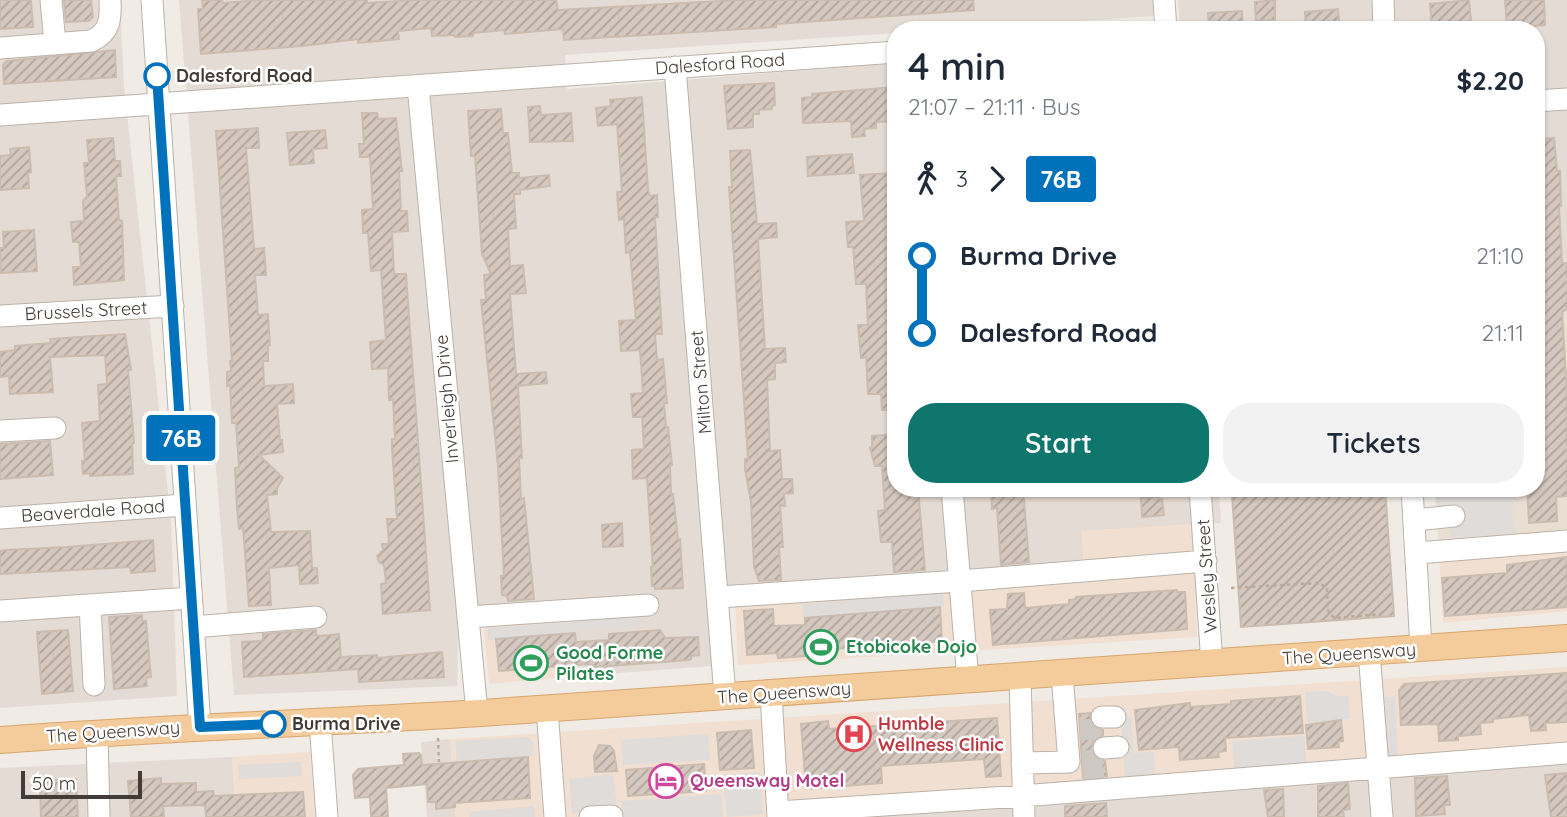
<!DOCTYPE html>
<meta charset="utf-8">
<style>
:root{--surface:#fff;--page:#f2f2f3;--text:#1f2937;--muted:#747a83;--accent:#0f766e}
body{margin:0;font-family:Quicksand,sans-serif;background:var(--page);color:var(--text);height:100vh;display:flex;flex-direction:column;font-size:26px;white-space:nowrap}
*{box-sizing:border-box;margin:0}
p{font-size:23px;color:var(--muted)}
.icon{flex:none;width:38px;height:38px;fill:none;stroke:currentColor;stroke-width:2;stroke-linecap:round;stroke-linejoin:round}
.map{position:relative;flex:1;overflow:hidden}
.drawer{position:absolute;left:887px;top:21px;width:658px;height:476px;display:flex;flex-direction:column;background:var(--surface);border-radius:28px;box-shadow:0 2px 5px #0004}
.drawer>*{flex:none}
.badge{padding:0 14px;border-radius:5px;font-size:24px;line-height:46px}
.scale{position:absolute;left:21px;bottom:18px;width:121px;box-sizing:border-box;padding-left:7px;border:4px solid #433b36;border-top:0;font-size:19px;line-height:24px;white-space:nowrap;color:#433b36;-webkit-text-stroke:5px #fff;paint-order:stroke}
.map>.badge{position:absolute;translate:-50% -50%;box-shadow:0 0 0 4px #fff}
.legs{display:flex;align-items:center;gap:10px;height:77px;padding:0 21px;font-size:23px}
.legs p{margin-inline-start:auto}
.overview{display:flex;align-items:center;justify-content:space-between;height:119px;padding:0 21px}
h1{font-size:38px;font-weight:600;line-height:52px}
.primary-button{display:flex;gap:14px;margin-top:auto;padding:14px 21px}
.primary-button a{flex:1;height:80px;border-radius:28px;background:var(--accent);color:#fff;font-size:28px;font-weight:600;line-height:80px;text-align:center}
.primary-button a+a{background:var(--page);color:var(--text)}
ul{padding:0 21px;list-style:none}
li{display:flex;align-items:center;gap:24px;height:77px;font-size:26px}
li i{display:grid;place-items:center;width:10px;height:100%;margin:0 9px;background:currentColor}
li i::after{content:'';width:18px;height:18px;margin:-9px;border:5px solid;border-radius:50%;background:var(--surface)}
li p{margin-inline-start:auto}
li:first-child i{background:linear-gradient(#0000 50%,currentColor 0)}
li:last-child i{background:linear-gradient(currentColor 50%,#0000 0)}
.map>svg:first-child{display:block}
.residential{fill:#e4dcd4}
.commercial{fill:#f1dfd2}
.education{fill:#e9ded1}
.parking{fill:#dfdcda}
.building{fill:url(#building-hatch);stroke:#cbbcb0;stroke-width:2}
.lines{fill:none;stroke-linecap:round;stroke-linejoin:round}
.minor-tunnel{stroke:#cec8c2;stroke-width:21;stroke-dasharray:21 10;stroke-linecap:butt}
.minor-casing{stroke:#bbb2a9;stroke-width:23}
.major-casing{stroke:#d7a56d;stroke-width:28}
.path{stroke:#bcab9c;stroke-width:2.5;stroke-dasharray:3.5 3.5;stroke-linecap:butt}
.minor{stroke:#fff;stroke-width:21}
.major{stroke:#f4cc9b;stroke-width:26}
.line-1-casing{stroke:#fff;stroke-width:16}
.line-1{stroke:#0072bc;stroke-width:10}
.stop-1-dot{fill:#fff;stroke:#0072bc;stroke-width:3.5}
.labels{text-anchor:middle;stroke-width:5;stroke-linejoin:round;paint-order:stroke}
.street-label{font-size:18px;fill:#433b36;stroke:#fff}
.stop-label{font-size:18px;font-weight:bold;fill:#433b36;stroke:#fff;text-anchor:start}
.leisure-label{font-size:18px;font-weight:bold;fill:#27864d;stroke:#fff;text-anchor:start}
.health-label{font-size:18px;font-weight:bold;fill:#be3a42;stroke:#fff;text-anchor:start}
.hotel-label{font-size:18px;font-weight:bold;fill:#b23c85;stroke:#fff;text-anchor:start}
</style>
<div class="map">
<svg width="1567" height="817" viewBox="0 0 1567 817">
<defs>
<pattern id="building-hatch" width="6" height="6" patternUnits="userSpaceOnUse" patternTransform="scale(1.75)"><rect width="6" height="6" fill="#d4c8bf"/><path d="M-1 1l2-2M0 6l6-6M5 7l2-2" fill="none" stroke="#aea49c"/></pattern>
</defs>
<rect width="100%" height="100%" fill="#f1ebe5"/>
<path class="residential" d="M0,0H120L124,86L171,519L177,696L0,708Z
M179,0H1154L1155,16L951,30H896V33L565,55L567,89L896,63V488H1264L1219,493L1221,523L1082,531L1084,569L710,597L713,666L579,676L573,603L459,614L457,686L234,695Z
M1178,0H1567V315L1537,318L1536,30H1180Z
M450,739L456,817H427L421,742Z
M232,757L236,817H0V768Z
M1567,760V817H801Z"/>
<path class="commercial" d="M1193,524L1197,637L738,665L735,595L1084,568L1081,531Z
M1567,532V611L1443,623L1438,539Z
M573,602L579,676L489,684L482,611Z
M1567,667V760L781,817H456L450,739Z
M310,752L315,817H236L232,757Z"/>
<path class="education" d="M1567,315V531L1438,539L1435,488H1536L1537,318Z"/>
<path class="parking" d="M1512,490L1515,534L1451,538V527L1438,525L1436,495Z
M943,592L944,606L803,618L802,604Z
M636,617V627L579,629V619Z
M575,622L576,634L488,640V628Z
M1327,691L1336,696H1348L1350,719L1307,723L1305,692Z
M1385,697H1395L1398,762L1387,763Z
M1131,717L1134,753L1154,752L1155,775L1125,777L1121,718Z
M708,734L710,760L623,765L621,740Z
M1304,736L1307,769L1235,774L1232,741Z
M527,737L533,742V756L457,761L455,741Z
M301,762L302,776L239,779L238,765Z
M759,772L763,814L727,817L723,775Z
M613,774L618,817L600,810L572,813L569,779Z
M721,794L723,817H623L621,801Z
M534,806L535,817H469V812Z"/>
<path class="building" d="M0,0H31L33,27L0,29Z
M64,0H91L93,17L89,21L66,22Z
M202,0H222L223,3L260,0H367V3L413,0H556L558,10L739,0H973L974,10L776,24V27L564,40L563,29L505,34L504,30L473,33V36L455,37L454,35L432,36L431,28L398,31L399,39L358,43V39L303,46L201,54L198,9H203Z
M1275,0V20L1256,21L1255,2Z
M1469,0L1472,30H1432L1430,4Z
M1505,0H1544L1545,25L1507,28Z
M1338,9L1340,30H1306L1305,12Z
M1242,11L1243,30H1209L1208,13Z
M115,50L116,77L4,84L3,65L7,61Z
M774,83L775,105L772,106V109L759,110V114H753V127L728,129L724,86Z
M894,87L896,121L876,122V128L864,129L865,136L852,137L851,121L803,123L802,98L812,97V94Z
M642,97L648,190L650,196L657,195L658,217H655L662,334H655L657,360L663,359L667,403H664L666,427H668L672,465H670L671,494H673L678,539H680L683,588L655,589L654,586H652L651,567H653L647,478L633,479L632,450L644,449L642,417H633L631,394L643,393L640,350L621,351L619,321L636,320L630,252L626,253L624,219L619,220L617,192H622L617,124L598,126L596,108L611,106L610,100Z
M540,106L541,115L571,113L573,141L530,142L528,107Z
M501,109L503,133H508L512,173H519V178L549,175L550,186L520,190V194H514L516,228L508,229L510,266L523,265L526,293L510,294L516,374L546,372L547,383L518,386L522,458H519L521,499L524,498L534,599L508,601L507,596L502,595L501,576H504L498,466L481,300H486L484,275L491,274L482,254L475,156H471L468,111Z
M362,113H377L378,119L396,118L402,171H399L401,211H407L408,231L392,232L394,274H406L430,610L383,614L381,584L386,583L384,565L379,562L377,556L383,550L382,544H389L387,519H397L392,448V439H395L393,400H389L388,368L372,369L370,342L386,340L381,270L371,271L368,233H363L362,210L373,209L370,157H360L359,144H364Z
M258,128L259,148H246L254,249L264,248L266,275H255L258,315L268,314L270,345L268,346V361H263L264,386L293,384L294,403L277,404L280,440H282L283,452L259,455L283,478L277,488V494L267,495L271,532L310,531L312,568H317L318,583L300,584L299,565L269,568L271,605L249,606L243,528L239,529L237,508L235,468L239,467L236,423H232L230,385L227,386V372L231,371L230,361H232L216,131Z
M325,130L327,148L313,149L314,163L290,165L287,133Z
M113,138L115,161H120L121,176H116L119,220L122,221L124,280L74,285L73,267H81L79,242H73L71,222L84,221L83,201L87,196L84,163H89L87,140Z
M1554,138L1557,171H1560L1561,206L1559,207L1562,263H1567V309L1562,312L1567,392V496L1556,497L1557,521L1529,523L1527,488H1536V271H1540L1536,213V139Z
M29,147L31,172L28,173L29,188L0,190V156L11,155L10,149Z
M750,150L757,224L776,223L777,237L758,239L765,349L785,348L786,362L775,363V379L767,380L770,451L780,450L782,479H792L793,493L784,494L785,506L780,505L783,547H779L781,580L759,581L754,567L751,502L745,469V459H748L746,429L729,187H732L730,151Z
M852,154L854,173L808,176L807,157Z
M890,173L891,189H895L896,209V410H882L881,394H868L866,357L861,358L858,325H868L866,284H856L853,247H848L846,222L864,221L860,175Z
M34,230L37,271L1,273L0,248H4L3,232Z
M125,334L131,370H128L134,443H132L133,474L90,476V473L83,474L82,461H85L82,423L100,421L98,385L107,384L105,355L50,357L53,392L10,394L9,376L0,377V352L15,350V346L51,343L50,339Z
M896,434V488H918L925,570L894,572L892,542H881L878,511L885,510L882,466H875L870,448L872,446V436Z
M50,441L53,475L0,479V444Z
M1023,488L1029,562L1001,565L997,508L992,509L991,491Z
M1332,488H1385L1394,616L1241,627L1232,495Z
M1159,496V499H1162L1164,515L1142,517L1141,498Z
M622,523L623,546L603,547L602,525Z
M153,540L155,571L131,573L130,567L0,574V551L5,550L67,547Z
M1567,557V607L1445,616L1442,578L1507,573V565Z
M1177,590V592H1185L1187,629L993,645L990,610L1007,609L1008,594L1024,593L1025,608L1069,604V600L1076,599V597Z
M940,607L942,641L806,651V656L778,658L777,653L747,655L744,611L773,609L774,626L805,625V618Z
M142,615V621H146L151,677L146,678L147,686L114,689L109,617Z
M68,630L73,691L42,694L37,632Z
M316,630V635L320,636L339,634L341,657L377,655V658L442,652L444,677L359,682L358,669L244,677L242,642L261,641L263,639V634Z
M660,630L665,638L698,637L699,655L691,656V659L688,660L676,661L596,667L587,664L499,671L496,639L575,633L576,642L609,640V634Z
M1567,673V722L1545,723L1546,730L1531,731L1529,715L1493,719V722L1480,723L1481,734L1458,736V740L1439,741L1438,724L1401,725L1399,690L1404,684Z
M1300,696L1303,733L1225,738L1226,751L1218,752L1219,757L1180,760L1179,747L1139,750L1135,710L1190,703V707L1231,704V701Z
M1090,713L1091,724L1096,729L1103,730V735L1093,742L1091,750L1098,759L1105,761L1107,776L1083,778L1079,714Z
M997,718L1001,776L986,777L984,759L894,765L881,766L882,783L806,789L801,724L828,721L829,729Z
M1341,720L1343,741L1338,742L1339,747L1308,749L1306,725Z
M751,730L754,768L720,770L717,733Z
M599,745L610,746L614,751L617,771L595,772L594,756Z
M419,753L421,755L422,765L528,757L530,798L455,803V807L436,809V802H428L427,784L386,788L388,817H371L370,797L355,798L353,775L358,769L404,765L403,754Z
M704,764L706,791L628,796L626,770Z
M1567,773V817H1551L1545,775Z
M1447,776L1450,805H1444L1445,814L1416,816L1415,778Z
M161,778V784L196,783V792L213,791L214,796L303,792L305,817H206L205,805L163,806L164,817H131L128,781Z
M76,779L78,817H41L40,781Z
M1348,783L1350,809L1343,810L1344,817H1318V786Z
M1283,789L1284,817H1268L1264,790Z
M1106,803L1107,817H1065V806Z"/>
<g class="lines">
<path class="minor-tunnel" d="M1080,730L1103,729
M1082,761L1105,760
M1083,779L1107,777"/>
<g class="minor-casing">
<path id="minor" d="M51,0L55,44
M152,0L200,727
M1164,0L1166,30
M1383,0L1384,30
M0,48L91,41C110,33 111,19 110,0
M675,67L725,696
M418,86L477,713
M1536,101L1567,99
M0,115L896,52
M0,316L173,306
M0,431L55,428
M952,488L968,680
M1200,488L1212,664
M1412,488L1421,648
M0,518L185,505
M1415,520L1454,516
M1417,553L1567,541
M719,597L960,581L1206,561
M90,605L94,685
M0,611L191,598
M468,617L648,605
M193,627L316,617
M1369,652L1382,817
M1020,677L1024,817
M771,693L778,817
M547,709L555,817
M1102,717H1115
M320,722L327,817
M97,733L99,817
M1104,748L1118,747
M1022,763L1069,762L1062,674
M778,812L1022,796L1567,753
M590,817L612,816"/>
</g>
<g class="major-casing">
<path id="major" d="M0,740C160,728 320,723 481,713C843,691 1205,665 1567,638"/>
</g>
<path class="path" d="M1231,588L1319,583L1327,588L1328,611L1334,618L1381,614
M438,738L439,762"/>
<use href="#minor" class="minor"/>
<use href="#major" class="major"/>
</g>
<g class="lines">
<g class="line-1-casing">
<path id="line-1" d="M157,76L200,727L273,724"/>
</g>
<use href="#line-1" class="line-1"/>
</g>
<defs>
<g id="stadium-ring" transform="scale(1.75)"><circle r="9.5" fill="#fff" stroke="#2e9e5b" stroke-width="1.5"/><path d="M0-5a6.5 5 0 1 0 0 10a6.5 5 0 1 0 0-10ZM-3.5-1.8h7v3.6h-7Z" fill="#2e9e5b"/></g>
<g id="hospital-ring" transform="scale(1.75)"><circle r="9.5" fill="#fff" stroke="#e0444e" stroke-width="1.5"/><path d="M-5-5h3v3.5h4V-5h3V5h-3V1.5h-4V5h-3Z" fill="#e0444e"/></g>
<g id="hotel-ring" transform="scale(1.75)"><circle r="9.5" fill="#fff" stroke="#d1479c" stroke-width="1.5"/><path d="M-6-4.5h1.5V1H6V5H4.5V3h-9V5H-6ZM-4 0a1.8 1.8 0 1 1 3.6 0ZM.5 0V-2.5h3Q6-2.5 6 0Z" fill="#d1479c"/></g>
</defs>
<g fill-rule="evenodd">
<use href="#stadium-ring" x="821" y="647"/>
<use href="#stadium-ring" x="531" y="663"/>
<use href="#hospital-ring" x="854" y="734"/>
<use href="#hotel-ring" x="666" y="781"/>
</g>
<g class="stop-1-dot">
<circle cx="157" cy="76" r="12"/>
<circle cx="273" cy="724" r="12"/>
</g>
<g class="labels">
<g class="street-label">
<text transform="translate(720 64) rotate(-4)" y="6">Dalesford Road</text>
<text transform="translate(86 311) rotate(-3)" y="6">Brussels Street</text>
<text transform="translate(701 382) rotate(-95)" y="6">Milton Street</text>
<text transform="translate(447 399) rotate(-95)" y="6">Inverleigh Drive</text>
<text transform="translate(93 511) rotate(-4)" y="6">Beaverdale Road</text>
<text transform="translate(1207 576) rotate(-94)" y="6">Wesley Street</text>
<text transform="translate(1349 654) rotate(-4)" y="6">The Queensway</text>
<text transform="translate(784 693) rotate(-4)" y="6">The Queensway</text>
<text transform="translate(113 732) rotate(-4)" y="6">The Queensway</text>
</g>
<g class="stop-label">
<text x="176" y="82">Dalesford Road</text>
<text x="292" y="730">Burma Drive</text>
</g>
<g class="leisure-label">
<text x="846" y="653">Etobicoke Dojo</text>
<text x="556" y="659">Good Forme<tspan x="556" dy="21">Pilates</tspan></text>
</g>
<g class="health-label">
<text x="878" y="730">Humble<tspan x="878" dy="21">Wellness Clinic</tspan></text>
</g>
<g class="hotel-label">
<text x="690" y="787">Queensway Motel</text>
</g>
</g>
</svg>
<div class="scale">50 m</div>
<b class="badge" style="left:181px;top:438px;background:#0072bc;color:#fff">76B</b>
<section class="drawer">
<div class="overview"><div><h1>4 min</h1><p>21:07 – 21:11 · Bus</p></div><b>$2.20</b></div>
<div class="legs"><svg class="icon" aria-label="walk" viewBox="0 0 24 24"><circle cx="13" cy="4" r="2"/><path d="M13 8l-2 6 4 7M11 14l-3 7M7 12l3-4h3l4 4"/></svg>3<svg class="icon" aria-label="forward" viewBox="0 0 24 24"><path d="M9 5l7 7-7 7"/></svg><b class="badge" style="background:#0072bc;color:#fff">76B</b></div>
<ul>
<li><i style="color:#0072bc"></i><b>Burma Drive</b><p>21:10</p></li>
<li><i style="color:#0072bc"></i><b>Dalesford Road</b><p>21:11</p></li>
</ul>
<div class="primary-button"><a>Start</a><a>Tickets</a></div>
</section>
</div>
